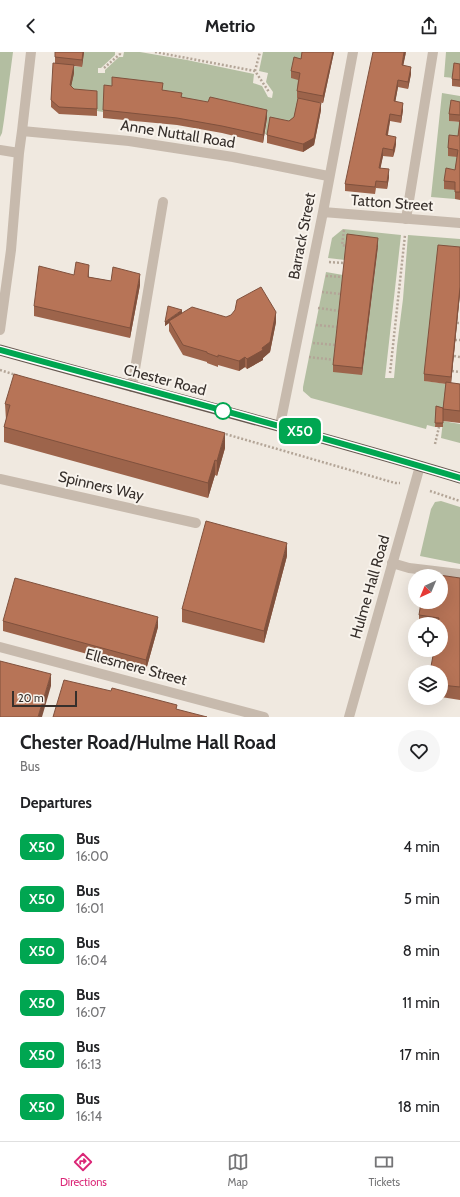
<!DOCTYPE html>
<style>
:root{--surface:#fff;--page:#f6f6f6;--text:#202124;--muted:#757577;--line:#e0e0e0;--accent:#db2777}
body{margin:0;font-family:Cabin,sans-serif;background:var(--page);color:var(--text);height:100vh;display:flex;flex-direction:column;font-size:15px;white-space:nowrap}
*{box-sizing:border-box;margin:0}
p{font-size:13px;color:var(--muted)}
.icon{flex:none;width:22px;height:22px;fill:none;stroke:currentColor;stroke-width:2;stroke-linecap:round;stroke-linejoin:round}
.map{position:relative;height:665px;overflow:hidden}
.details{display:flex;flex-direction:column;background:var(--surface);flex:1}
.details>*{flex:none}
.badge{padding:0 8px;border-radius:6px;font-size:14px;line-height:26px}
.needle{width:26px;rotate:224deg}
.buttons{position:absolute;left:408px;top:517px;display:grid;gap:8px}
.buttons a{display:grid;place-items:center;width:40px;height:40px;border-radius:50%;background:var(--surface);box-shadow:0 4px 16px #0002;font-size:20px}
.scale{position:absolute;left:12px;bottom:10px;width:65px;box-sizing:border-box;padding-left:4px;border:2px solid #362f2b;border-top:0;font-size:11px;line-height:14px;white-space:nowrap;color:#362f2b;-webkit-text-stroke:3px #f8f3ec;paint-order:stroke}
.map>.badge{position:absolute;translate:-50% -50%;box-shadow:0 0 0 2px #fff}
h2{padding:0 20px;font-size:15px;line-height:36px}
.round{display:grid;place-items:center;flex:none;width:42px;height:42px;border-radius:21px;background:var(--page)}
.headline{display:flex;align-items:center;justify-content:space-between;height:68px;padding:0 20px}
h1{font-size:19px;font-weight:700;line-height:30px}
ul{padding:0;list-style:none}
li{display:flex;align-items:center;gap:12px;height:52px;padding:0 20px}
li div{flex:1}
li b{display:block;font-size:15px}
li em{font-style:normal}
li .badge{min-width:44px;font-weight:700;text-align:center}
header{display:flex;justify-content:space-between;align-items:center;height:52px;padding:0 20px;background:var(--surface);font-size:18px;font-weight:700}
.dock{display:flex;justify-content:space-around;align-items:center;height:56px;border-top:1px solid var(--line);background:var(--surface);font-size:11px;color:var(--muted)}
.dock a{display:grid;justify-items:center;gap:2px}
.dock .current{color:var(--accent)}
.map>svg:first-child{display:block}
.green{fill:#b3bea1}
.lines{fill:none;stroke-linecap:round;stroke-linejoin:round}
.path{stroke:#b3a597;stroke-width:2.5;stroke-dasharray:2 2;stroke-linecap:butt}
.service{stroke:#c7baad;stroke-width:10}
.minor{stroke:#c7baad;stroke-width:10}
.trunk{stroke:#665850;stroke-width:11}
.wall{fill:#9d644b}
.shaded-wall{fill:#80513d}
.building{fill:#b77457;stroke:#80513d}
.line-casing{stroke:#fff;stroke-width:9}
.line{stroke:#00a651;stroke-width:6}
.stop-dot{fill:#fff;stroke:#00a651;stroke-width:2}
.labels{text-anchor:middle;stroke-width:4;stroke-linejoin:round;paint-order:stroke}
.street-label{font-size:15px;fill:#362f2b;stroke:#f8f3ec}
</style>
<header><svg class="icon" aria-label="back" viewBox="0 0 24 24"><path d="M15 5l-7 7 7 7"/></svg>Metrio<svg class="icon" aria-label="share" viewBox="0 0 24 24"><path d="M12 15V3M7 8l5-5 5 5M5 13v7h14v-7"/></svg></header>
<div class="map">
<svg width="460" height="665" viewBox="0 0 460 665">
<rect width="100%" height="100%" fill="#f0e9e0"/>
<path class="green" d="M0,0H13L4,68L2,81L0,85Z
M83,0H115V3L101,16H98V21H105V18L119,5H123L124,0H140L187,8L254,22L253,31L262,34L268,45L272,46L273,40L266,30L268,21L259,19L263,0H304L297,46L318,50L317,57L294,72L268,83L265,82L267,66L112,41L103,60L97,59V46L74,45L59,13L82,15Z
M446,0H460V19L454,26L444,25Z
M442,41L460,44V57L450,69L460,70L458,91L448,103L458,105L455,125L444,136L455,138V147L431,145Z
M343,177L401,183L385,326H394L397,294L403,247L408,183L460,187V202L425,329L447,332L444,360L436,358L435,375L427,373L426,377L311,346L303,339V335L326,220L343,223L362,323L378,194L345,208L328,206L332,186Z
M443,369L460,372V391L441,386Z
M441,449L460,455V512L420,504L431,457L435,450Z"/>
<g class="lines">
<path class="path" d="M155,0L255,19L269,40
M104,16L120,2V0
M255,19L260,0
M344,178L342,193L346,194
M329,210L344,211
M326,224L343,225
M322,240L341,242
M318,256L340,259
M457,271H460
M316,273L338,275
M455,288H460
M313,291L336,293
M454,304L460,305
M309,305L335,308
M0,318L19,324
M452,319L460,320
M390,321L405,183
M222,381L395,431H400
M435,392L439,375
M430,439L460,449"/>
<path class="service" d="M406,167L433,0
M132,335L163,150
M392,511L409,516L460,522"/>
<path class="minor" d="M22,79L129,89L233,105L328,124
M0,98L19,101
M323,160L460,171
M0,278L11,198L19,101L22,79L31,0
M280,373L323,160L353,0
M0,427L196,471
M0,595L264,665
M349,665L420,414"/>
<path class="trunk" d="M0,298C153,341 308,380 460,426"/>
</g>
<path class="wall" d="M55,0H84L82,15L74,14V21L71,34L74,37L97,46V64L59,62L51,55V48L55,11Z
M302,0H334L323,51L315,50L321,58L314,93L303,100L267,91V83L289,69L294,65L298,46H297V39L298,28L291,26V19L301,7Z
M406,0L403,13L411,22L408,37L398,35L395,50L403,58L401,71L390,69L388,83L396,92L395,99L393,105L383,104L380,116L389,125L387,137L376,136L375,142L345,139V132Z
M460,12V35L452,34V27Z
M163,38L182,45L267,66L263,91L222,81L177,73L103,66V58Z
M460,50V148L455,147V138L444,137V129L455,118L457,105L448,104V96L458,84L460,70L449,69V62Z
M378,194L362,323L333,320V313Z
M460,195V242L451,331L460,332V371L443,369V375H435L436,354L443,356L446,332L424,329V322Z
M74,223L89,225L111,229L140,233L130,286L34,264V254Z
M182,261L276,270L270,300L263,306V308L247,317L245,315L239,319L218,313V315L207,311V310L183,303L169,279V271L165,274V270Z
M5,352L225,396L217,424L215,423L208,446L4,390V375L6,368Z
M287,504L264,591L182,570V557Z
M460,526V648L441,645V572H419V563Z
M3,569L158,575L146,618L3,579Z"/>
<path class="shaded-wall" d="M83,0H84L82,15V8Z
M333,0H334L323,51V44Z
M404,0H406L402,20V13Z
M74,13V21L70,40V33Z
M411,15V22L408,37V30Z
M398,28V35L394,57V49Z
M321,51V58L314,93L303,100V92Z
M403,51V58L401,71V64Z
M267,58V66L263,91V83Z
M390,62V69L386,90V83Z
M396,85V92L393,105V98Z
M383,96V104L379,124V116Z
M389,117V125L387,137V130Z
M378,186V194L362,323V316Z
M89,213V223L88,235V225Z
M140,222V233L130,286V276Z
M460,235V242L451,332V325Z
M182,258V262L169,269V271L165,274V270Z
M276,260V270L270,300L263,306V308L247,317V307L262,296Z
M245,305V315L239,319V309Z
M225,381V396L217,424V409Z
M215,408V423L208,446V431Z
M287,491V504L264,591V579Z
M158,565V575L146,618V608Z
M51,622V634L42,665H38Z"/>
<path class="building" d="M55,0H83L82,8L55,5Z
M302,0H333L323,44L297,39L300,21L291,19L294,5L301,7Z
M373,0H404L402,13L411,15L408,30L398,28L394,49L403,51L401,64L390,62L386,83L396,85L395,91L393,98L383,96L379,116L389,117L387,130L376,129L375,135L345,132Z
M53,11L74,13L70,33L74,37L97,39V57L59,55L51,48Z
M454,11L460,12V28L452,27Z
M112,25L163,31L162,38L182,41L181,45L208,50L210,45L267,58L263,83L222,74L177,66L103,58L104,33L112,34Z
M298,46L321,51L314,86L303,92L267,83L270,65L289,69L294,65Z
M451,48L460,50V63L449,62Z
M460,68V140H455V130L444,129L446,116L455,118L458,98L448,96L449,83L458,84Z
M347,182L378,186L362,316L333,313Z
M438,193L460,195V235L451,325L424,322Z
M76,210L89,213L88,225L111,229L113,215L140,222L130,276L34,254L39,214L74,223Z
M261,235L276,260L270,290L262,296L263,298L247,307L245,305L239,309L218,303V305L207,301V300L183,293L169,269L192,255L226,265L231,263L235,258L237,248Z
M168,254L182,258L165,270Z
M14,322L225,381L217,409L215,408L208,431L4,375L10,353L5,352Z
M446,330L460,332V359L443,357Z
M436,354L443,356V371H435Z
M206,469L287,491L264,579L182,557Z
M439,523L460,526V635L441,633V620H430L434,598H441V572H438L439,566L419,563L421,550H441V524H437Z
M15,526L158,565L146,608L3,569Z
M0,609L51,622L38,665H0Z
M64,628L111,639L112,636L177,653L176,657L207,665H53Z"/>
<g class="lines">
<g class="line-casing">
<path id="line" d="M0,298C153,340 308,380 460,426"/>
</g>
<use href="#line" class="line"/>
</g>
<circle class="stop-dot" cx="223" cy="359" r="8"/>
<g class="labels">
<g class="street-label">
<text transform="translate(178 82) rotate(9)" y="5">Anne Nuttall Road</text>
<text transform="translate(392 151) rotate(4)" y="5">Tatton Street</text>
<text transform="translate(302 184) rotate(-79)" y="5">Barrack Street</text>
<text transform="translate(165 328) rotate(15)" y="5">Chester Road</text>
<text transform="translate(101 434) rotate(13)" y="5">Spinners Way</text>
<text transform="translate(370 535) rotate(-74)" y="5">Hulme Hall Road</text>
<text transform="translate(136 615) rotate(15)" y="5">Ellesmere Street</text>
</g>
</g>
</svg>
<div class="buttons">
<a><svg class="needle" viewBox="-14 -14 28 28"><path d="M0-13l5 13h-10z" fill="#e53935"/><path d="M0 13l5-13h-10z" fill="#757577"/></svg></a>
<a><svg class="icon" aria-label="locate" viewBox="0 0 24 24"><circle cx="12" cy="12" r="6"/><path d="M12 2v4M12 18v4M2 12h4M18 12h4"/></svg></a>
<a><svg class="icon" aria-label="layers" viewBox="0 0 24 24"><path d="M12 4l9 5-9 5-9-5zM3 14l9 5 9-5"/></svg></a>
</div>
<div class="scale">20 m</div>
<b class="badge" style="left:300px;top:379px;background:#00a651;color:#fff">X50</b>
</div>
<section class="details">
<div class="headline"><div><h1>Chester Road/Hulme Hall Road</h1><p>Bus</p></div><a class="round"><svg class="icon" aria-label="heart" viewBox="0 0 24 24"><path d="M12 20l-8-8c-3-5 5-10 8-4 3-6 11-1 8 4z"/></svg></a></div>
<h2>Departures</h2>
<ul>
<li><span class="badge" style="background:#00a651;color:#fff">X50</span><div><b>Bus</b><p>16:00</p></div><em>4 min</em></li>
<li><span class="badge" style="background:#00a651;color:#fff">X50</span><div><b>Bus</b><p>16:01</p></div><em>5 min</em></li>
<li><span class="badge" style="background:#00a651;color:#fff">X50</span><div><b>Bus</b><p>16:04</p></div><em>8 min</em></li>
<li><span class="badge" style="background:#00a651;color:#fff">X50</span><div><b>Bus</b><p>16:07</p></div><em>11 min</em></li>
<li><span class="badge" style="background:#00a651;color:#fff">X50</span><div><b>Bus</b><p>16:13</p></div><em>17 min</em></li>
<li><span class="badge" style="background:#00a651;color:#fff">X50</span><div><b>Bus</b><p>16:14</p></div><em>18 min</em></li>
</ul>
</section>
<nav class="dock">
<a class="current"><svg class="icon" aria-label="directions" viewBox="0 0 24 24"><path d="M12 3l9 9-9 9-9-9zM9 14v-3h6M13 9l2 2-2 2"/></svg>Directions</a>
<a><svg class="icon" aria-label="map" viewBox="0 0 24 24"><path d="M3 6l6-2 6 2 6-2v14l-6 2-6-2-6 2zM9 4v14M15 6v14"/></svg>Map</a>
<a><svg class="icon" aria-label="tickets" viewBox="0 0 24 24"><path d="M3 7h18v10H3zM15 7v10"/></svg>Tickets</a>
</nav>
